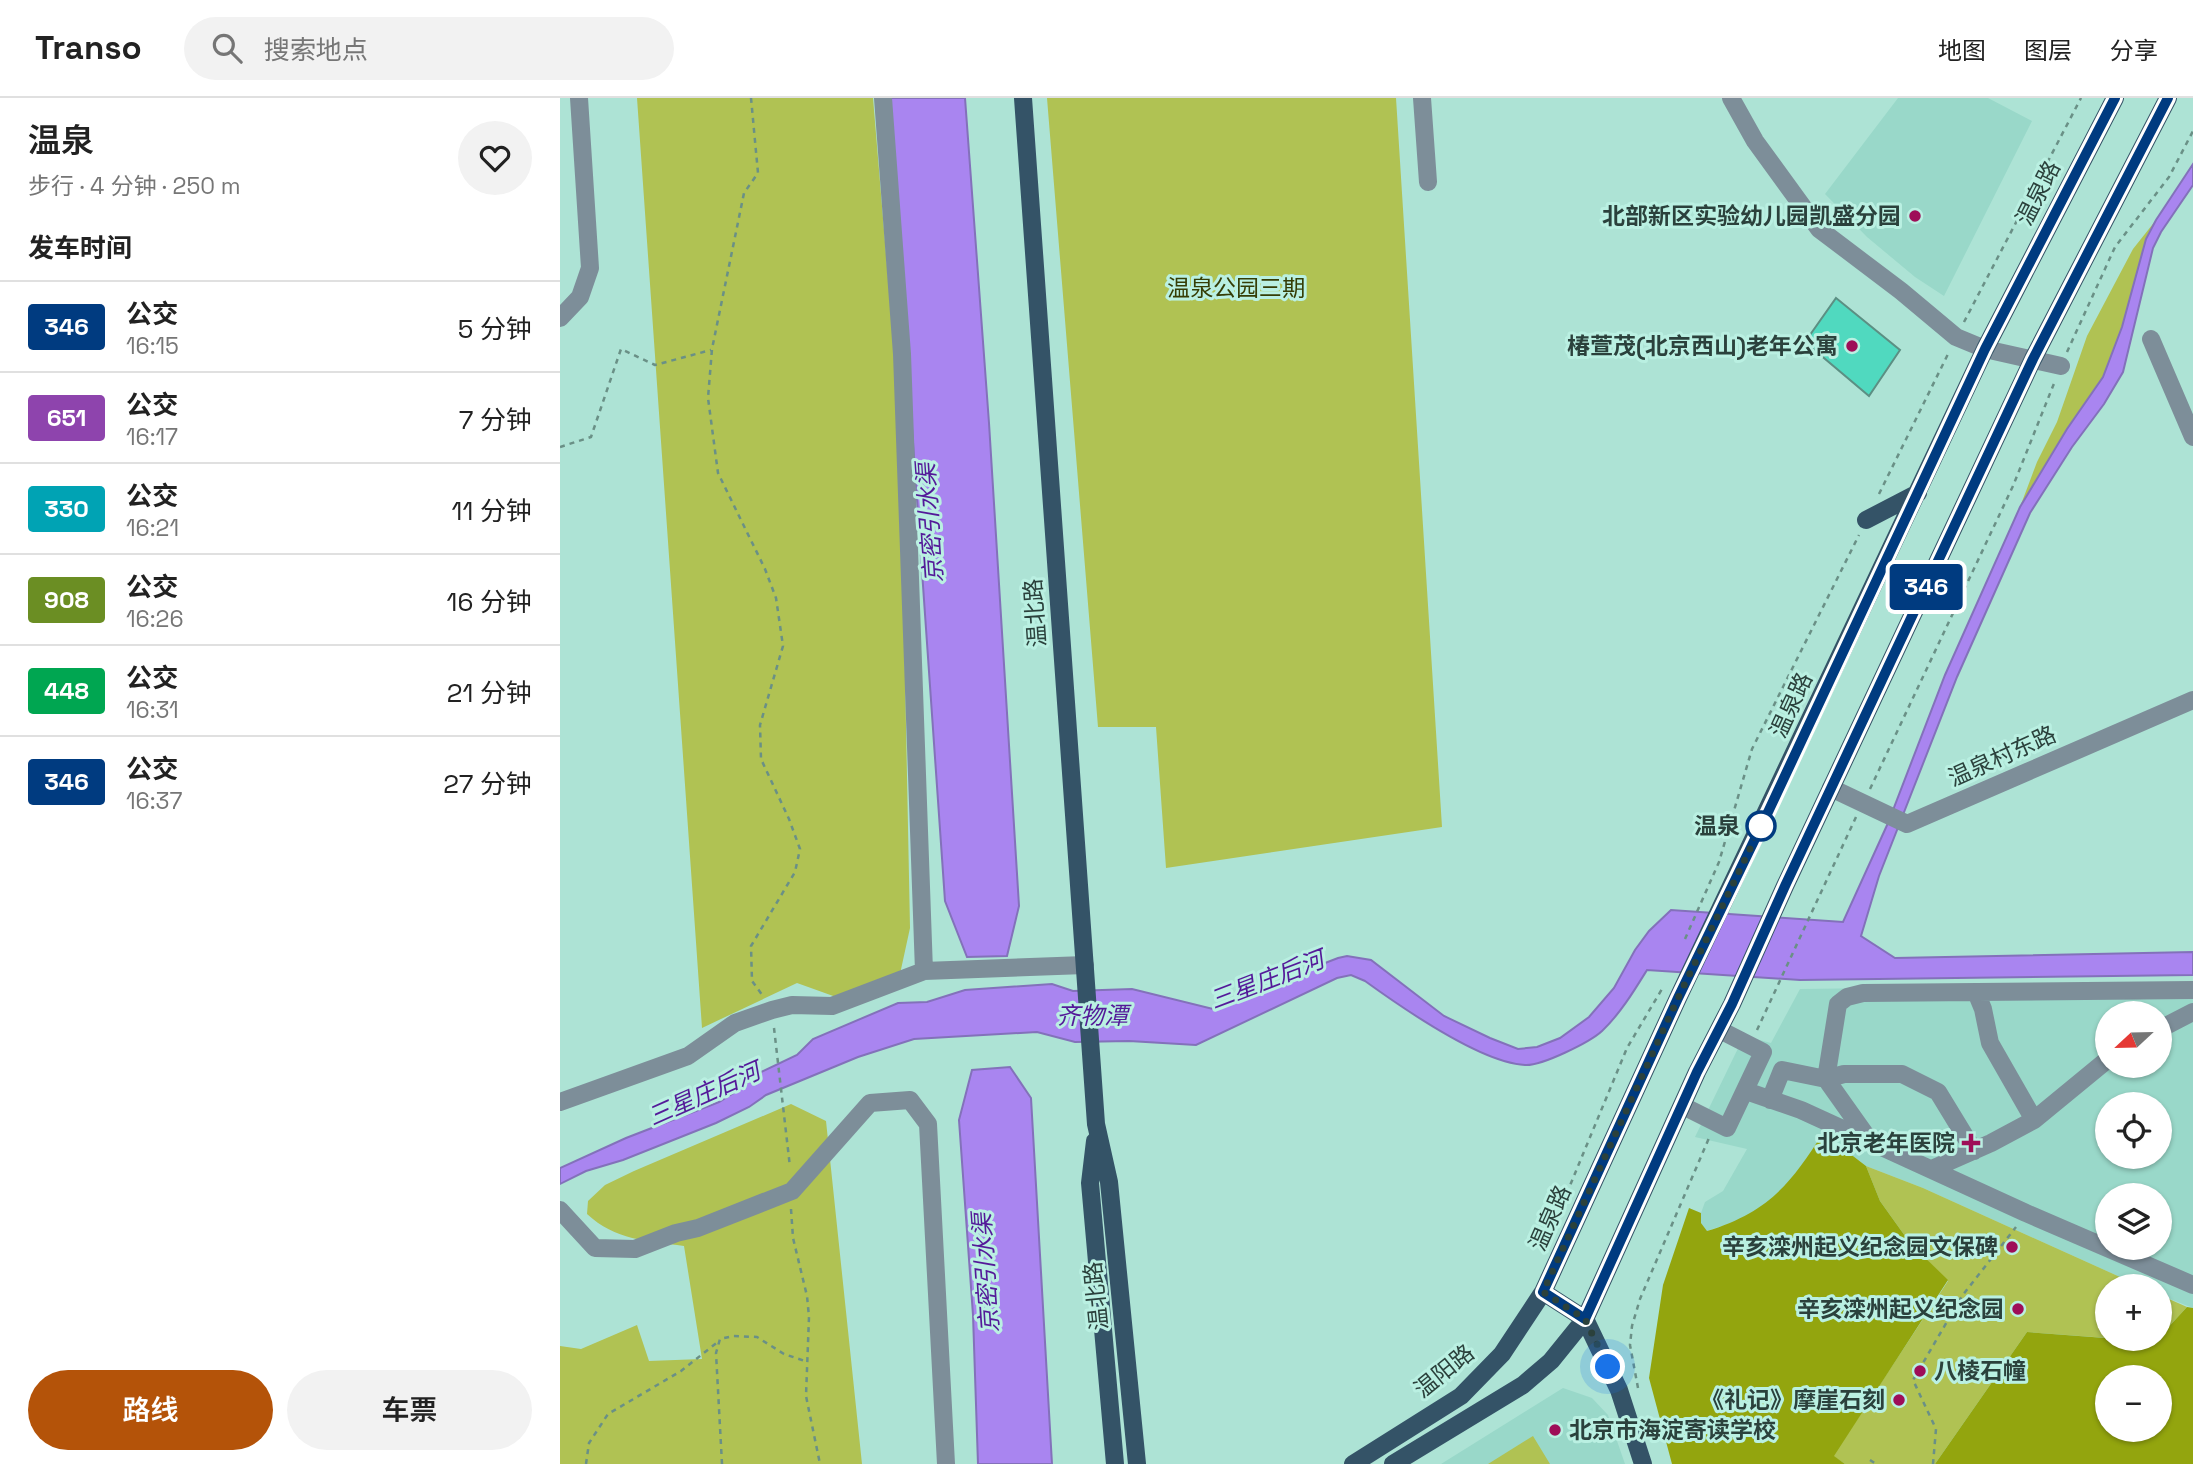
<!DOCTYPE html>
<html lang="zh">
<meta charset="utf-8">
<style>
:root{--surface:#fff;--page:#f2f2f2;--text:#222;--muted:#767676;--line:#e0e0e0;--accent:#b45309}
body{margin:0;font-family:"Space Grotesk","Noto Sans SC",sans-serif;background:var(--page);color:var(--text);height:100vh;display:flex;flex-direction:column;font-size:26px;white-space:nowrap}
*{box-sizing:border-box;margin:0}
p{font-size:23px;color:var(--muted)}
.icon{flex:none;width:38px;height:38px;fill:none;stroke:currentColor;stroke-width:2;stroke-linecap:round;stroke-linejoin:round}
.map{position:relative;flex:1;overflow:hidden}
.drawer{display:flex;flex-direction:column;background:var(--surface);width:560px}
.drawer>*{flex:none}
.badge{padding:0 14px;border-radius:5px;font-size:24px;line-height:46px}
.needle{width:46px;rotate:248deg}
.tools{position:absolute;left:1535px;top:903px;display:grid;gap:14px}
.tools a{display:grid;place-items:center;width:77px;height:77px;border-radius:50%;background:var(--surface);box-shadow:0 2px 5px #0004;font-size:35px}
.you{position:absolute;width:35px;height:35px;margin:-18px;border:5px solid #fff;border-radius:50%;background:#1a73e8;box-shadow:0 0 0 10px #1a73e833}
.map>.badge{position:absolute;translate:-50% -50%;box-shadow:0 0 0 4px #fff}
h2{padding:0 28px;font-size:26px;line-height:63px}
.round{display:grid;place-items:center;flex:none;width:74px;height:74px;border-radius:37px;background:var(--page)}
.head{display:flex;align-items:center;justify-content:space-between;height:119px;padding:0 28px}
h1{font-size:33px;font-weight:600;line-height:52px}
.primary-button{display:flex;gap:14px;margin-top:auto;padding:14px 28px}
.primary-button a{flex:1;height:80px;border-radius:42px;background:var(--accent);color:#fff;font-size:28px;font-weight:600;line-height:80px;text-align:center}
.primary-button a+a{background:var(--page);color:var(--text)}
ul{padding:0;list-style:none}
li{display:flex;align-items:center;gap:21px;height:91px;padding:0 28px;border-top:2px solid var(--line)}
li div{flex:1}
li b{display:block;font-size:26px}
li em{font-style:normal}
li .badge{min-width:77px;font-weight:700;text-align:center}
header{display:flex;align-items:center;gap:42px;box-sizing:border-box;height:98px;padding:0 35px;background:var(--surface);border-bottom:2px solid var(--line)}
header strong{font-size:33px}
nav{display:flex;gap:38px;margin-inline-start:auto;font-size:24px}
.search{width:490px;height:63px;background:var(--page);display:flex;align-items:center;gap:18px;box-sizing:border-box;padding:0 24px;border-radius:38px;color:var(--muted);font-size:26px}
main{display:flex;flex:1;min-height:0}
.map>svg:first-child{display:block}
.built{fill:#99d8c9;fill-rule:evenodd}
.green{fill:#b0c253}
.forest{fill:#93a50e;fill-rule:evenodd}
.water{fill:#a985f0;stroke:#8371ba;stroke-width:2}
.building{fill:#50d9bf;stroke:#5c8f83;stroke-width:2}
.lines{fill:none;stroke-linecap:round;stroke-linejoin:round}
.path{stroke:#6a9086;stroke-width:2.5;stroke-dasharray:5 5;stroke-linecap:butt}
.minor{stroke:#7d8e99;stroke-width:18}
.major{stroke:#345367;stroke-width:18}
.line-casing{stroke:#fff;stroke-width:16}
.line{stroke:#003b80;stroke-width:10}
.walk{stroke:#2b413c;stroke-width:7;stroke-dasharray:0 12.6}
.poi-dot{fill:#9e0e58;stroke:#baf0e2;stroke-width:2.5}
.stop-dot{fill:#fff;stroke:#003b80;stroke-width:3.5}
.labels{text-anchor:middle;stroke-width:6;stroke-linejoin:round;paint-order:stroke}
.street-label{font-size:23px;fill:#2b413c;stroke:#baf0e2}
.poi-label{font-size:23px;font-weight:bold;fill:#2b413c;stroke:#baf0e2;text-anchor:end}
.park-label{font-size:23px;fill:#353d05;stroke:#baf0e2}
.stop-label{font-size:23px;font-weight:bold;fill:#2b413c;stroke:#baf0e2;text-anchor:end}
.water-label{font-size:24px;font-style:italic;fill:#541a99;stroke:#baf0e2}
</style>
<header>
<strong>Transo</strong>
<div class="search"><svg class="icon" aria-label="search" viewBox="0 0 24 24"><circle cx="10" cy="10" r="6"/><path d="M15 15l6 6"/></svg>搜索地点</div>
<nav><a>地图</a><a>图层</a><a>分享</a></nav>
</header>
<main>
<section class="drawer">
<div class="head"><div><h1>温泉</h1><p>步行 · 4 分钟 · 250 m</p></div><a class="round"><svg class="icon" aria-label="heart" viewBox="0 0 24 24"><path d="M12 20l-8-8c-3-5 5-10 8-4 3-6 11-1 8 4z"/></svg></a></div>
<h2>发车时间</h2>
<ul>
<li><span class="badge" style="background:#003b80;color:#fff">346</span><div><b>公交</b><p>16:15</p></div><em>5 分钟</em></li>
<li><span class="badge" style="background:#8e44ad;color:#fff">651</span><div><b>公交</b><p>16:17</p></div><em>7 分钟</em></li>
<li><span class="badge" style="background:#00a3b4;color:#fff">330</span><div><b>公交</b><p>16:21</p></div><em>11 分钟</em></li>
<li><span class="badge" style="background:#6b8e23;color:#fff">908</span><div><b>公交</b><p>16:26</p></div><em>16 分钟</em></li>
<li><span class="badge" style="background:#00a651;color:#fff">448</span><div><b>公交</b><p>16:31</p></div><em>21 分钟</em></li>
<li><span class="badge" style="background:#003b80;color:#fff">346</span><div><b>公交</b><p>16:37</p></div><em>27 分钟</em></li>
</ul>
<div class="primary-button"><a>路线</a><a>车票</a></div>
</section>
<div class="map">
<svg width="1633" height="1366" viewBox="0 0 1633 1366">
<rect width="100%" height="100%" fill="#ade3d5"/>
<path class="built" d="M1338,0H1428L1472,23L1384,198L1355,179L1307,139L1265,96Z
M1633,886V1210L1600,1197V1188H1580L1363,1090L1306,1068L1263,1035L1241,1069L1220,1093L1198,1112L1171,1125L1147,1133L1141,1125V1115L1145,1104L1163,1093L1187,1051L1135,1039L1184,938L1211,945L1240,891ZM1547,915H1600V968H1547ZM1547,1006H1600V1059H1547ZM1547,1097H1600V1150H1547Z
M1003,1290L1032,1300L1048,1317L1065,1366H881Z"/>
<path class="green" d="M77,0H313L340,324L350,830L340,876L276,899L237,885L142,930Z
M487,0H836L882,729L606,770L596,629H538Z
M1596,122L1586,141L1562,229L1543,279L1507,331L1460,409L1477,364L1497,324L1527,238L1573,151Z
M231,1006L266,1023L302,1366H0V1248L21,1251L77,1227L89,1263L142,1261L124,1148C87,1143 55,1142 27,1116L28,1103L45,1087L74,1073Z
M1306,1068L1363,1090L1580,1188H1547V1240L1467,1234L1375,1366H1285L1273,1358L1388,1183L1350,1145L1320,1103Z
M1600,1197L1627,1209L1603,1235L1600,1236Z
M973,1338L990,1366H928Z"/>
<path class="forest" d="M1263,1035L1306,1068L1320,1103L1350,1145L1388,1182L1274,1358L1285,1366H1112L1089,1280L1103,1187L1129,1110L1141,1115V1125L1147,1133C1208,1114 1230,1087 1263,1035Z
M1627,1209L1633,1210V1366H1375L1467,1234L1572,1242L1600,1241V1236L1603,1235ZM1547,1279H1600V1332H1547Z"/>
<path class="water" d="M329,0H405L429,325L459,808L447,858L407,859L385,803Z
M1633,66V87L1601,134L1593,150L1563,274L1544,306L1512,349L1470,415L1397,579L1319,778L1301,838L1335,860L1633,854V877L1240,882L1087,872C1074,893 1060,916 1042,933C1030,944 982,968 965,967C922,965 841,909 805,883L791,877L777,880L636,947L569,943L515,944L477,934L354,941L298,959L206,997L189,1009L156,1025L63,1062L26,1073L0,1086V1070L66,1040L159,1004L180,991L195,977L237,957L253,941L338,905L367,904L405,892L492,886L513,893L572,891L653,911L684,902L747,872L778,860L787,858L811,862L884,918L930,940L958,951L977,949L1000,940L1029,919L1054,890L1075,852L1089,833L1111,812L1283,824L1328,725L1385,577L1460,409L1507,331L1543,279L1562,229L1586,141L1596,122Z
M450,969L471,1000L492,1366H418L413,1217L399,1022L412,972Z"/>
<path class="building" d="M1276,200L1340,252L1309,298L1245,244Z"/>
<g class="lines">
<path class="path" d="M191,0L198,75L184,95L152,251L148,300L158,375L205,471L216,500L223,548L200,627L201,661L229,721L240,751L235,774L191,848L192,883L203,898
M1404,224L1521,0
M1507,254L1555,149L1609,79L1633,33
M0,349L31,339L61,251L95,267L151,252
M1319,396L1389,254
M1310,691L1453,388L1495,283
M1125,841L1159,764L1192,651L1299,437
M214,930L230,1069
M1197,932L1296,719
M231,1111L233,1140L247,1198L249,1219L246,1298L260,1366
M999,1114L1067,950L1102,891
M1078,1290L1070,1247L1072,1228L1080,1201L1149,1040
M1310,1362L1316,1366
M26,1366L29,1345L48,1316L121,1273L159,1243
M162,1366L156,1255L160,1241L173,1238L197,1239L224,1256L245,1263
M1373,1366L1376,1331L1353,1282L1402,1198L1456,1129"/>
<path class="minor" d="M323,0L342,256L364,873
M862,0L868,84
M1171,0L1195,43L1259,131L1341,193L1396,239L1425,251L1501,268
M0,220L20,199L30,170L19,0
M1591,241L1633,339
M1271,690L1347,726L1633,602
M1416,894L1423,911L1430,945L1474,1022
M1600,931L1633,914
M1186,993L1241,1012L1466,1115L1633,1187
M1210,1002L1222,972L1266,981L1284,976H1342L1378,994L1414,1053
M0,1004L128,958L175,925L212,912L232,907L272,908L364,873L525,867
M1123,1008L1167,1030L1203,954L1160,932
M1310,1043L1266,981L1278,906L1287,899L1303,895L1633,892
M1372,1071L1431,1045L1474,1022L1547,962
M0,1112L35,1150L75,1151L116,1135L138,1130L232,1093L310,1005L350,1002L368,1026L386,1366"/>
<path class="major" d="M463,0L536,1026L549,1084L577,1366
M1306,422L1358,395
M535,1043L530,1085L555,1366
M983,1194L1025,1221L1059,1292L1083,1366
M793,1366L901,1298L942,1256L983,1194L1118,900L1425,251L1555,0
M833,1366L963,1287L991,1263L1025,1221L1137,974L1172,906L1225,788L1473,261L1608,0"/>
</g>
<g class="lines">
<g class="line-casing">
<path id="line" d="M1555,0L1425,251L1209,712L1118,900L983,1194L1025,1221L1137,974L1172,906L1225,788L1473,261L1608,0"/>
</g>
<use href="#line" class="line"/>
<path class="walk" d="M1048,1269L1025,1221L983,1194L1118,900L1201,728"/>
</g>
<g class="poi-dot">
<circle cx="1355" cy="118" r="7"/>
<circle cx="1292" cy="248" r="7"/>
<path d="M1407.5 1034.5h7v7h7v7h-7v7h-7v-7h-7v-7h7z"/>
<circle cx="1452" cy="1149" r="7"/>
<circle cx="1458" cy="1211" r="7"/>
<circle cx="1360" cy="1273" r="7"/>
<circle cx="1339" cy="1302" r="7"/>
<circle cx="995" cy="1332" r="7"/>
</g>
<circle class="stop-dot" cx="1201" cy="728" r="14"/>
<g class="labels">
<g class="street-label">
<text transform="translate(1478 95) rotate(-63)" y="8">温泉路</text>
<text transform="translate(475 515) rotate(-94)" y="8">温北路</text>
<text transform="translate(1231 607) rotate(-65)" y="8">温泉路</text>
<text transform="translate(1442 658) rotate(-24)" y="8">温泉村东路</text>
<text transform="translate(990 1120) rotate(-66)" y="8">温泉路</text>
<text transform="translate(536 1198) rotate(-96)" y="8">温北路</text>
<text transform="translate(884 1273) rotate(-39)" y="8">温阳路</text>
</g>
<g class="poi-label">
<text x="1341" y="126">北部新区实验幼儿园凯盛分园</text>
<text x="1278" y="256">椿萱茂(北京西山)老年公寓</text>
<text x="1395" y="1053">北京老年医院</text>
<text x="1438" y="1157">辛亥滦州起义纪念园文保碑</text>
<text x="1444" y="1219">辛亥滦州起义纪念园</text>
<text x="1374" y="1281" text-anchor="start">八棱石幢</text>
<text x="1325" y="1310">《礼记》摩崖石刻</text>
<text x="1009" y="1340" text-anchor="start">北京市海淀寄读学校</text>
</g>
<g class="park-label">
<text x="676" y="198">温泉公园三期</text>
</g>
<g class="stop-label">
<text x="1180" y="736">温泉</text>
</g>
<g class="water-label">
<text transform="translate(370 425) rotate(-94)" y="8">京密引水渠</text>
<text transform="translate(707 882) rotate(-21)" y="8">三星庄后河</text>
<text x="532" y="926">齐物潭</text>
<text transform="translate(144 996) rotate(-24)" y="8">三星庄后河</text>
<text transform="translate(426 1175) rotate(-94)" y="8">京密引水渠</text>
</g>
</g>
</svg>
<div class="tools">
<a><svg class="needle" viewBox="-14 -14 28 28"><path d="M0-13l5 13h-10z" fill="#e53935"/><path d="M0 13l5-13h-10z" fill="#767676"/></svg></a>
<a><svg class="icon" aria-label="locate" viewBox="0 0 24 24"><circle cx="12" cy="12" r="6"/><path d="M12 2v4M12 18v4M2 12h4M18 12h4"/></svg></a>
<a><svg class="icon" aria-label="layers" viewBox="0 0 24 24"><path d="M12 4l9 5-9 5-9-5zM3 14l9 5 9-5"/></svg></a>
<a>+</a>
<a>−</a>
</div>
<div class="you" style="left:1048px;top:1269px"></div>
<b class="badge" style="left:1366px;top:489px;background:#003b80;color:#fff">346</b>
</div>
</main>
